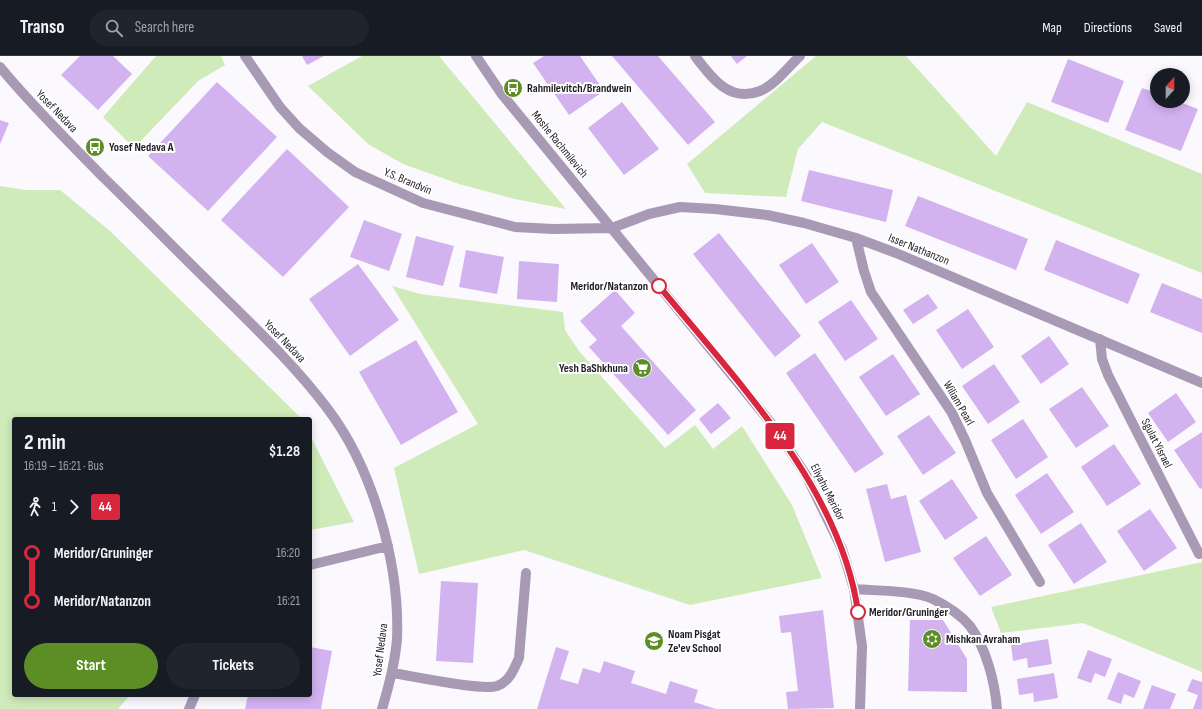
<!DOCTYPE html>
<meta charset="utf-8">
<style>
:root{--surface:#171b24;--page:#20242c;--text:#f1f3f6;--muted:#9ea1a6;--line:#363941;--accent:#5c8e25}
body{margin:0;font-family:"Sofia Sans Condensed",sans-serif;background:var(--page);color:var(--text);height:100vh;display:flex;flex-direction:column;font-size:15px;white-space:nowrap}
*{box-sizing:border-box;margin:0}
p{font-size:13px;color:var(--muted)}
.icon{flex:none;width:22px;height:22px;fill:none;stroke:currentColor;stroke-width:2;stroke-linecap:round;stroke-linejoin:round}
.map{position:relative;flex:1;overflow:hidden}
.panel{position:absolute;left:12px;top:361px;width:300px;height:280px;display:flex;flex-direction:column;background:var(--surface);border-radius:4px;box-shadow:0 2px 10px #0003}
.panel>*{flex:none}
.badge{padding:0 8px;border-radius:3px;font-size:14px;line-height:26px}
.needle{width:26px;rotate:21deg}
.tools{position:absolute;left:1150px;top:12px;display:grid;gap:8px}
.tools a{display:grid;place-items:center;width:40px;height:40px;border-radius:50%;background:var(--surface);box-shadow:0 2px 10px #0003;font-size:20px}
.map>.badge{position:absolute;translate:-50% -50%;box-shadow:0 0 0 2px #fff}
.legs{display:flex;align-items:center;gap:6px;height:44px;padding:0 12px;font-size:13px}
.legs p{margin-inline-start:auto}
.headline{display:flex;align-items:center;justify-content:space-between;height:68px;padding:0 12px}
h1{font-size:22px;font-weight:700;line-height:30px}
.cta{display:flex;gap:8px;margin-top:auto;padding:8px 12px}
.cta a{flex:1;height:46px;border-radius:24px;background:var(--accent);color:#fff;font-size:16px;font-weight:700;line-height:46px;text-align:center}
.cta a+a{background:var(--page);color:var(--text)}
ul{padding:0 12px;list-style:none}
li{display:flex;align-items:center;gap:14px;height:48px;font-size:15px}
li i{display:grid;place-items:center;width:6px;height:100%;margin:0 5px;background:currentColor}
li i::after{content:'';width:10px;height:10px;margin:-5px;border:3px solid;border-radius:50%;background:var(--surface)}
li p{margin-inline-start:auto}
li:first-child i{background:linear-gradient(#0000 50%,currentColor 0)}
li:last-child i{background:linear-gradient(currentColor 50%,#0000 0)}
header{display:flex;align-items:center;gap:24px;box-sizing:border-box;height:56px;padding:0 20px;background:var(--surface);border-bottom:1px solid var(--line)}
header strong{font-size:19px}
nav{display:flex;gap:22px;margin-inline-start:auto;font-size:14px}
.search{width:280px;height:36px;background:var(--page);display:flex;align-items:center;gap:10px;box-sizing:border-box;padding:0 14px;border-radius:22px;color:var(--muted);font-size:15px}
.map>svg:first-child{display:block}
.green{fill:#cfebb9}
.building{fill:#d3b2f0}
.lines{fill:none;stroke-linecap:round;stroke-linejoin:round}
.minor{stroke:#a89ab5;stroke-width:10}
.line-1-casing{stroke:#fff;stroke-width:9}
.line-1{stroke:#d7263d;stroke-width:6}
.stop-1-dot{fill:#fff;stroke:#d7263d;stroke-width:2}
.labels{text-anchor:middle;stroke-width:4;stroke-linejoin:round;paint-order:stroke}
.poi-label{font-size:12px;font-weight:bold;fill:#201c23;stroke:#fff;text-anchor:start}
.street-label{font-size:12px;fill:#201c23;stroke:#fff}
.stop-label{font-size:12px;font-weight:bold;fill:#201c23;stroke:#fff;text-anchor:end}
</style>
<header>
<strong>Transo</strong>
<div class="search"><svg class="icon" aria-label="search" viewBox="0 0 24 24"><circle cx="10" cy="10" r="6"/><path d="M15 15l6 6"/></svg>Search here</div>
<nav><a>Map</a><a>Directions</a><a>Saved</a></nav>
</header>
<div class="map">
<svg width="1202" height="653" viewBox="0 0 1202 653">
<rect width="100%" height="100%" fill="#fbf9fd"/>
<path class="green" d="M156,0H221L225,9L198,25L134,92L103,61Z
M362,0H439L566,153L515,143L459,128L403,108L368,88L308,30Z
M816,0H906L996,100L1027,46L1202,118V217L822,66L798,93L786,141L705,137L687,108Z
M0,130L26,134H60L110,175L302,363H14V639H130L118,653H0Z
M392,230L420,238L563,256L565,274L579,295L665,392L695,369L713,393L742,370L792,449L822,522L690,549L524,494L419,518L394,412L478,368Z
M310,379L354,466L310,474Z
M1202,506V616L1083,567L1001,577L991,551Z"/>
<path class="building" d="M80,0H113L132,18L98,54L61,19Z
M302,0H324L307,9Z
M544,0H580L604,35L569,59L533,7Z
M612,0H658L715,66L688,89Z
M731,0H747L737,8Z
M1068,3L1124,25L1108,67L1051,46Z
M217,26L277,81L208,155L148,100Z
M1142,32L1157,37V45H1177L1198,53L1181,95L1125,74Z
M622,46L659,93L624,119L588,72Z
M0,64L9,67L0,88Z
M287,93L349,151L283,221L221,164Z
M809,114L893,134L886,166L801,145Z
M918,140L1028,183L1016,214L905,170Z
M364,164L402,178L389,215L350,201Z
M719,177L801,280L775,301L693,198Z
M416,180L454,190L443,230L406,221Z
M1056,184L1140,218L1128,248L1044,214Z
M812,187L839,226L806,248L779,209Z
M466,194L504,201L497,238L459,231Z
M519,205L559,208L557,246L517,243Z
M358,208L399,264L350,300L309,243Z
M1162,227L1202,243V277L1150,256Z
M615,234L635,257L621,270L696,354L668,379L589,291L597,284L580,265Z
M928,238L938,252L913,268L903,254Z
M851,244L878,283L845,305L818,266Z
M968,253L994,291L962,313L936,274Z
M1049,280L1069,308L1041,328L1021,300Z
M416,284L458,356L401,389L359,316Z
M815,297L884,398L855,417L786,317Z
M893,298L920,338L886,360L859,321Z
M994,308L1020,346L988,368L962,330Z
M1082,331L1109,370L1076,392L1049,353Z
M1176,337L1196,366L1168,386L1148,357Z
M718,347L731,362L711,378L699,363Z
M929,359L956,397L923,419L897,380Z
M1023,363L1048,401L1016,423L991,384Z
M1202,376V432L1200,433L1174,394Z
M1114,388L1141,428L1107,450L1081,411Z
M1047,417L1074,456L1041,478L1015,439Z
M952,423L978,462L945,484L919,445Z
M887,428L891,443L906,439L921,496L885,506L866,433Z
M1150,453L1177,492L1144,515L1117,475Z
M1081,467L1107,506L1074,528L1048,489Z
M986,480L1012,519L980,540L953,502Z
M441,525L478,527L473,607L436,605Z
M823,554L834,652L788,653L786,636L798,635L791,576L781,577L779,560Z
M910,564H943L967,603V636L908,635Z
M1048,583L1052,608L1028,612L1027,602L1013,605L1011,589Z
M310,591L332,595L321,653H245L248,639H310Z
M556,591L569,595L560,623L578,628L583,612L600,617L604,605L635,615L631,627L666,638L670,625L698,634L694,646L716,653H537Z
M1088,594L1112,603L1105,621L1095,617L1091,627L1077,622Z
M1118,616L1141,625L1134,642L1124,638L1121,648L1107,643Z
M1054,617L1058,642L1034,646L1033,637L1019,639L1017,623Z
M1192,623L1202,626V653H1193L1198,639L1187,635Z
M1152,629L1176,638L1170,653H1143Z"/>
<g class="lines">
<path class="minor" d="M245,0L280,51L299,72L327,96L355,116L423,147L515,171L553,173L612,172L649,158L680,151L715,153L767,159L804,167L856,182L896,197L1202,327
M476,0L501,37L775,372L806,419L842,493L854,533L862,590L860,653
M695,0C711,21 729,47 760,35C775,29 788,11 800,0
M0,11C32,50 68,85 103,121C140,157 176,194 213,230C252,269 293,307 327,352C373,412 400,508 397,583C395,607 389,630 382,653
M856,182L864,215L871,236L952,357L965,384L987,437L1040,526
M1100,283L1102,303L1108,319L1199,498
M310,509L388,490
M854,533C878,535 912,534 933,543C945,549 961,559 970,570C986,592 995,626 997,653
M392,617C413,620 480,635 497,630C510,625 514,613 519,602L526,517
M189,653L195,639"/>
</g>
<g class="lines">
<g class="line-1-casing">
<path id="line-1" d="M659,230C735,323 841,432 858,556"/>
</g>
<use href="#line-1" class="line-1"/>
</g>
<defs>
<g id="bus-disc" transform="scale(1)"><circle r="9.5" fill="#5c8e25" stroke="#fff"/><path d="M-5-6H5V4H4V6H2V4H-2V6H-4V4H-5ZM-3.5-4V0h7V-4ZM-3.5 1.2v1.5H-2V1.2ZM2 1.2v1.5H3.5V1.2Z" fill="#fff"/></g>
<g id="supermarket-disc" transform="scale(1)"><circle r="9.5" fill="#5c8e25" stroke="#fff"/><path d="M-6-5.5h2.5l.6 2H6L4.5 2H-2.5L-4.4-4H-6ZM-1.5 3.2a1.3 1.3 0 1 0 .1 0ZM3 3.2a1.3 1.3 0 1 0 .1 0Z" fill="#fff"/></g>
<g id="synagogue-disc" transform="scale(1)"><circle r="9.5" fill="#5c8e25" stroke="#fff"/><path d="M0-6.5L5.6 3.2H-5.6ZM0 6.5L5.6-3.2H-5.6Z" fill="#fff"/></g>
<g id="school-disc" transform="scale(1)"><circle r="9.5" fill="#5c8e25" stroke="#fff"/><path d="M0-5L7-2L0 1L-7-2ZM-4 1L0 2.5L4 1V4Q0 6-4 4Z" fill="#fff"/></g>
</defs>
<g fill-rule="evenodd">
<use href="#bus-disc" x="513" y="32"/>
<use href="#bus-disc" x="95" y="91"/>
<use href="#supermarket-disc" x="642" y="312"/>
<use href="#synagogue-disc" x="932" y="583"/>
<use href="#school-disc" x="654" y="585"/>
</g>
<g class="stop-1-dot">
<circle cx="659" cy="230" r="7"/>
<circle cx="858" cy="556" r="7"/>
</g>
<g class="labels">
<g class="poi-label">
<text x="527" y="36">Rahmilevitch/Brandwein</text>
<text x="109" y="95">Yosef Nedava A</text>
<text x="628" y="316" text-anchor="end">Yesh BaShkhuna</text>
<text x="668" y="582">Noam Pisgat<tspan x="668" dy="14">Ze'ev School</tspan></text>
<text x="946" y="587">Mishkan Avraham</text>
</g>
<g class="street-label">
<text transform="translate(57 55) rotate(46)" y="4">Yosef Nedava</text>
<text transform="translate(560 88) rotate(51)" y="4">Moshe Rachmilevich</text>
<text transform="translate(408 125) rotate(23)" y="4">Y.S. Brandvin</text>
<text transform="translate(919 193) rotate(22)" y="4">Isser Nathanzon</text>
<text transform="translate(285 285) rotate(46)" y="4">Yosef Nedava</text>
<text transform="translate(959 347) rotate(60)" y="4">Wiliam Pearl</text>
<text transform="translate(1157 387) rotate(63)" y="4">Sgulat Yisrael</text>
<text transform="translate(828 436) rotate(63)" y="4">Eliyahu Meridor</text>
<text transform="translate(380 594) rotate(-83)" y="4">Yosef Nedava</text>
</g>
<g class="stop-label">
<text x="648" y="234">Meridor/Natanzon</text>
<text x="869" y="560" text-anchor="start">Meridor/Gruninger</text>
</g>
</g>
</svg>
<div class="tools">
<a><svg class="needle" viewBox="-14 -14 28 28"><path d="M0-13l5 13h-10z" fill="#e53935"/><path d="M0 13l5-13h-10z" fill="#9ea1a6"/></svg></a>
</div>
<b class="badge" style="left:780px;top:380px;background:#d7263d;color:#fff">44</b>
<section class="panel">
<div class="headline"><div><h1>2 min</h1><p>16:19 – 16:21 · Bus</p></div><b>$1.28</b></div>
<div class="legs"><svg class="icon" aria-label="walk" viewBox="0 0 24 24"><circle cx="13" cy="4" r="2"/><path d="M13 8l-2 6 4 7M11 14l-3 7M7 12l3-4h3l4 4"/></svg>1<svg class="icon" aria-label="forward" viewBox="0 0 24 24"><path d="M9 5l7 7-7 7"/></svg><b class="badge" style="background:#d7263d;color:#fff">44</b></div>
<ul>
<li><i style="color:#d7263d"></i><b>Meridor/Gruninger</b><p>16:20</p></li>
<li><i style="color:#d7263d"></i><b>Meridor/Natanzon</b><p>16:21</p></li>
</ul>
<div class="cta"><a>Start</a><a>Tickets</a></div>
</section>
</div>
